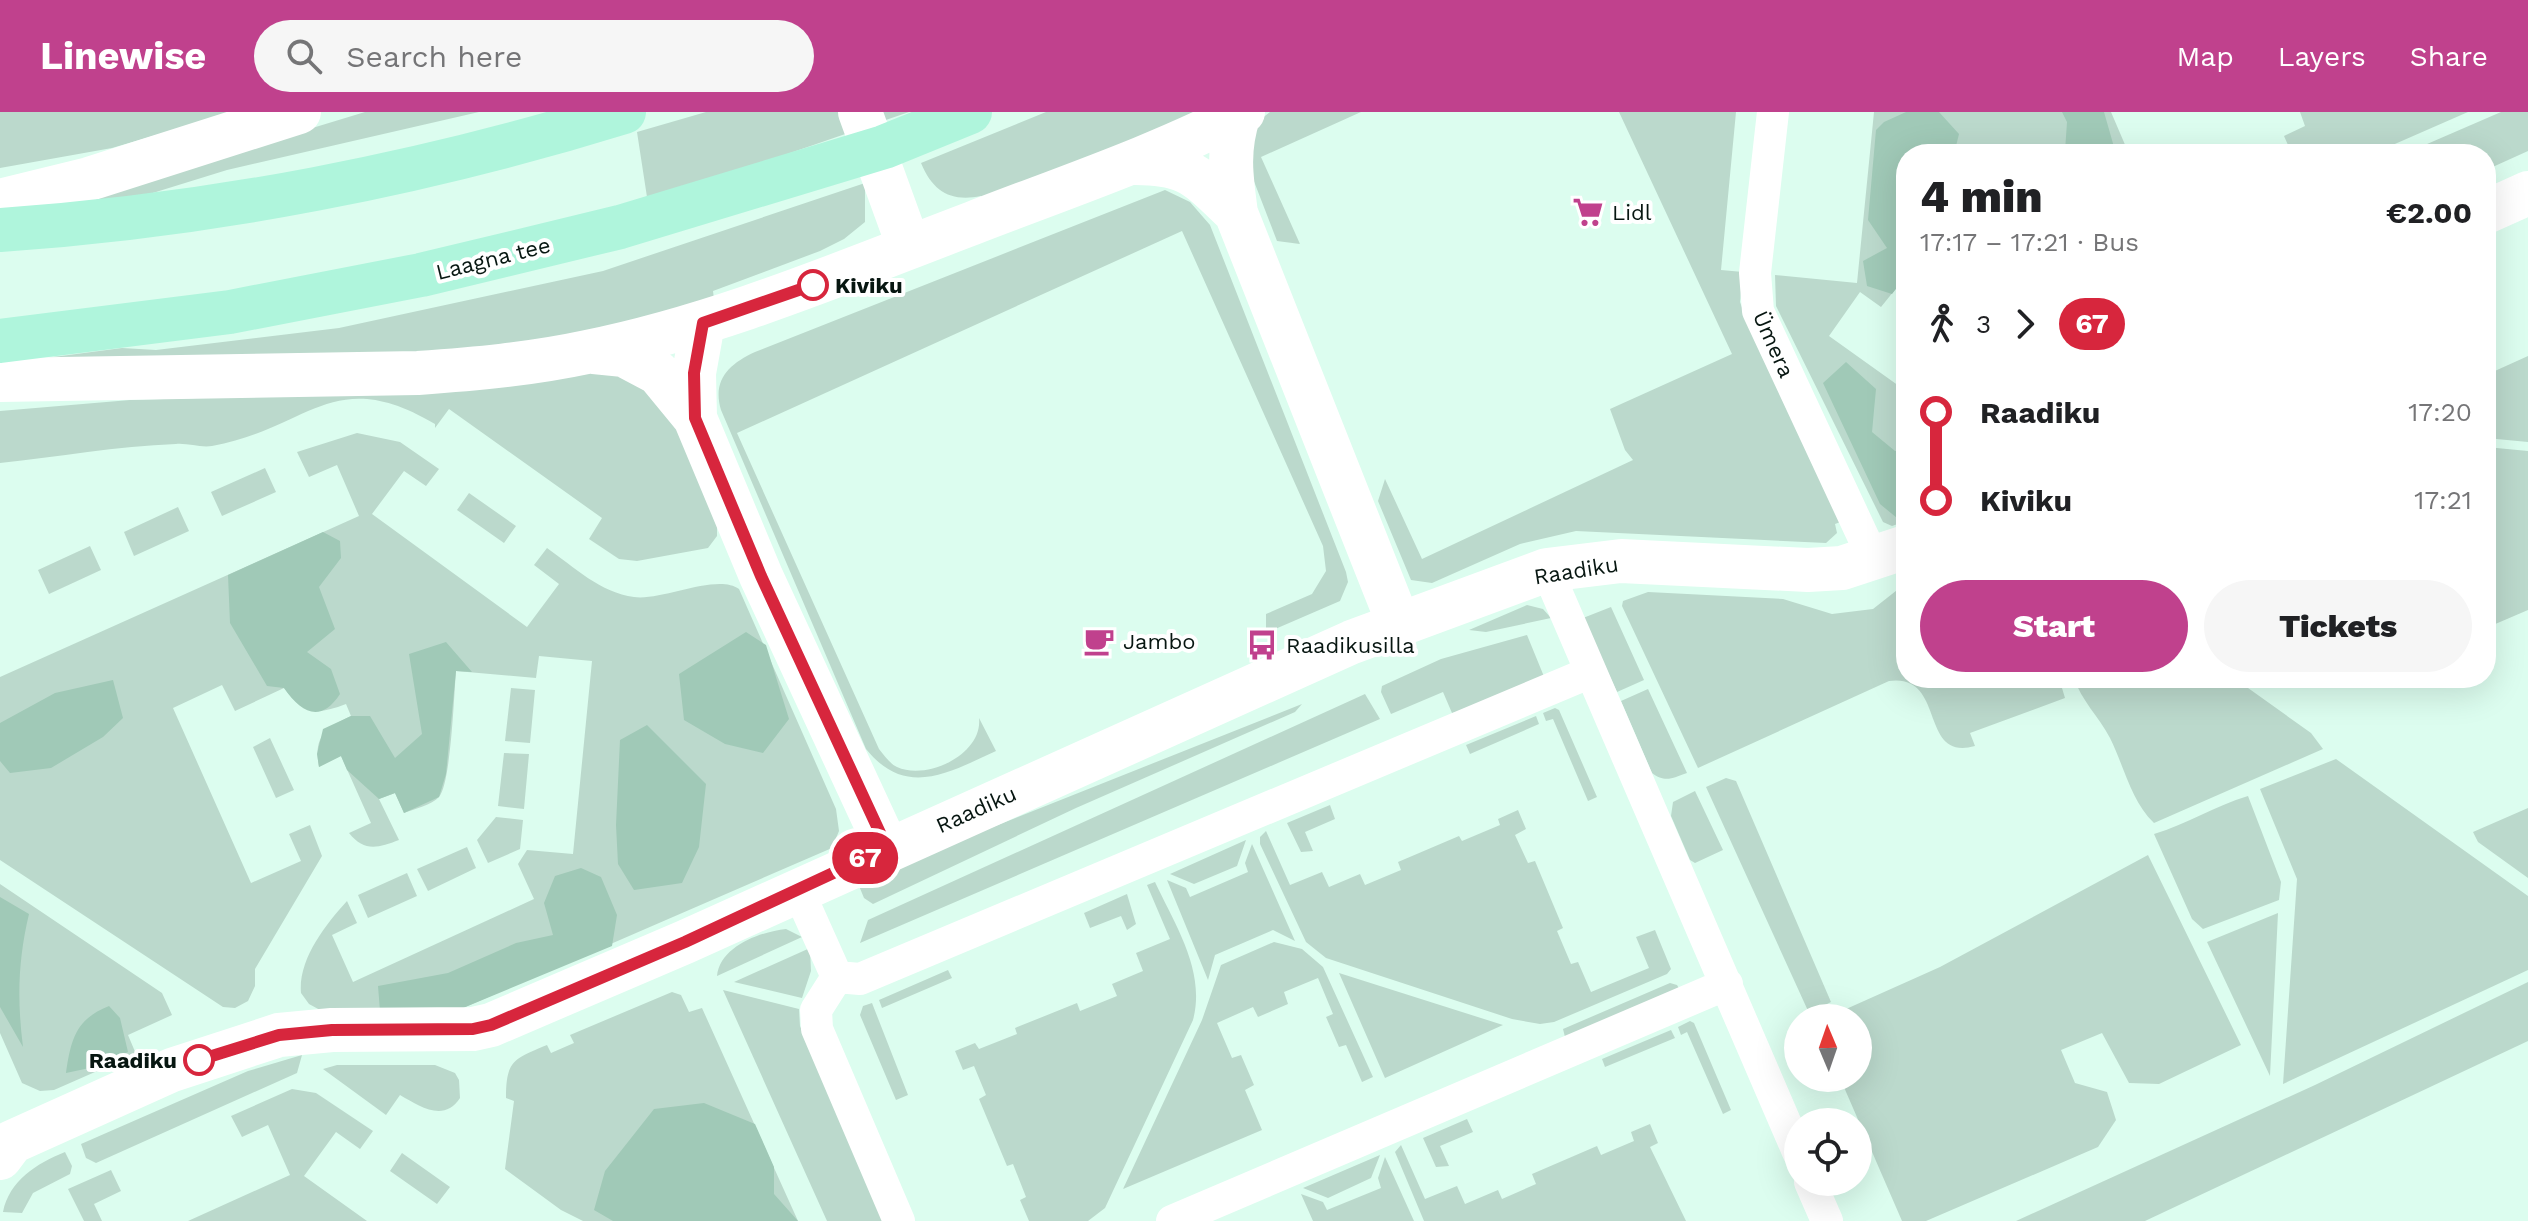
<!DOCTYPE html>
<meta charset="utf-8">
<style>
:root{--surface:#fff;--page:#f6f6f6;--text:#202124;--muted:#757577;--accent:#c0418d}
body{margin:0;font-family:"Work Sans",sans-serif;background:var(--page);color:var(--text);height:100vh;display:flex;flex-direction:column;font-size:30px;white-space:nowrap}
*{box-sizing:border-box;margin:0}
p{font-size:26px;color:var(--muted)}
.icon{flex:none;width:44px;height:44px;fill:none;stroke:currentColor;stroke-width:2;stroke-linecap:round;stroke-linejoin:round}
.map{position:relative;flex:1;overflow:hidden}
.side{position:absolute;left:1896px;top:32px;width:600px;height:544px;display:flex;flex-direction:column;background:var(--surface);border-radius:32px;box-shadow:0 8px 32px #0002}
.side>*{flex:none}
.badge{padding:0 16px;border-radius:26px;font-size:28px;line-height:52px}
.needle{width:52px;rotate:358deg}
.controls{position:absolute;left:1784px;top:892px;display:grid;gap:16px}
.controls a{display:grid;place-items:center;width:88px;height:88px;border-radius:50%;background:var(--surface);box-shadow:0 8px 32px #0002;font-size:40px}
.map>.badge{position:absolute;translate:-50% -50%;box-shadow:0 0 0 4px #fff}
.legs{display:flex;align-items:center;gap:12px;height:88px;padding:0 24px;font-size:26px}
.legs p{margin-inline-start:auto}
.summary{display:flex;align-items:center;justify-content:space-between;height:136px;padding:0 24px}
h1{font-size:44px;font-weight:800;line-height:60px}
.button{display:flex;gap:16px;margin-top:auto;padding:16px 24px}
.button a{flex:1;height:92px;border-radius:48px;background:var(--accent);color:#fff;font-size:32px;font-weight:800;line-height:92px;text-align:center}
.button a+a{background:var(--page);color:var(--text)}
ul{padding:0 24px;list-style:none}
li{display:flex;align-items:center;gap:28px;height:88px;font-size:30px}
li i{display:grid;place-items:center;width:12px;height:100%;margin:0 10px;background:currentColor}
li i::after{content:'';width:20px;height:20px;margin:-10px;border:6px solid;border-radius:50%;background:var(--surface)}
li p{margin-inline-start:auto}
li:first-child i{background:linear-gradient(#0000 50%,currentColor 0)}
li:last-child i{background:linear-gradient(currentColor 50%,#0000 0)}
header{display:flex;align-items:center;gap:48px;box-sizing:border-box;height:112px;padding:0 40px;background:var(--accent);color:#fff}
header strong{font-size:38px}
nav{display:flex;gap:44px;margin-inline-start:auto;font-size:28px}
.search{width:560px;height:72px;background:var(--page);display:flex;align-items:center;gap:20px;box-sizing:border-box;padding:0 28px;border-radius:44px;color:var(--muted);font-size:30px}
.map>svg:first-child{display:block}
.green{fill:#bbd9cc}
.forest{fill:#a0c9b7}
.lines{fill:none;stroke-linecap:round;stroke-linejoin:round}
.street{stroke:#fff;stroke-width:32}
.secondary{stroke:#fff;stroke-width:44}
.primary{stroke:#aff5dc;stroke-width:44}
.line-1-casing{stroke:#fff;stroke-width:18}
.line-1{stroke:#d7263d;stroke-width:12}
.stop-1-dot{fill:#fff;stroke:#d7263d;stroke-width:4}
.labels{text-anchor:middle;stroke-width:8;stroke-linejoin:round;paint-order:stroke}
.poi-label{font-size:22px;fill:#071611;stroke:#fff;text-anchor:start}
.street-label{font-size:22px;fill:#071611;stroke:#fff}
.stop-label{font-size:22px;font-weight:bold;fill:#071611;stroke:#fff;text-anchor:start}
</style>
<header>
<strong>Linewise</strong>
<div class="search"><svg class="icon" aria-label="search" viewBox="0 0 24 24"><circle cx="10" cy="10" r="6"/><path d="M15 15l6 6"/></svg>Search here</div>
<nav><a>Map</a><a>Layers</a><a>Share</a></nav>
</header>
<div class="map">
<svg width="2528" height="1109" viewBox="0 0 2528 1109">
<rect width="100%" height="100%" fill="#dcfdef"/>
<path class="green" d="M0,0H235L112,36L0,56Z
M365,0H479L227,58L143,84L72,94L145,67Z
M706,0H909L761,51L647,85L637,20Z
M1046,0H1204L983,89L981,84C951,90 933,80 921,51Z
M1270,0H1361L1261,45L1300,132L1277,129L1250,59L1256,11Z
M1619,0H1736L1721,158L1743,160L1740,190L1745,204L1843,409L1835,412L1837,421L1826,431L1576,419L1520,432L1432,471L1411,468L1378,389L1385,367L1422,447L1633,348L1625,338L1610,297L1732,242Z
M1874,0H2111L2129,42H1906V164L1881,195L1860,180L1829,224L1906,279V409L1892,414L1883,410L1776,194L1775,163L1857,171Z
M2300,0H2468L2372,42H2292L2284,24L2305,14Z
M2501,0H2528V39L2486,58V42H2404Z
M865,71V110L844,127L820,139L713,179L714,187L650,208L468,240L23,249L122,236L156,238L339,216L603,159Z
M1165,78L1190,90L1210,113L1346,460L1348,470L1340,489L1266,521V502L1312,482L1326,459L1323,434L1182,119L737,321L879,637C884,643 890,652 897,655C927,669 983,642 979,606L996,639C950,660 906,687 866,637L721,298C712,268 729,252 755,240Z
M2528,244V330L2486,326V263Z
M612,258L666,291L717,409V424L708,436L637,449L619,447L589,427L602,406L449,297L435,316V312C333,251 308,317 212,334C201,336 188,331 176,332C117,334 58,345 0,351V299L130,288L399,280Z
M357,321L400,330L439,357L426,374L404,359L372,402L527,515L559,472L534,453L547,436C574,455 601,481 634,485C662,489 717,461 739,477L836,697L839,719L832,736L463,896L320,898L309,892L301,881C298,848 325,813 347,789L357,811L332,823L353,870L534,787L518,752L527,738L573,742L592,549L539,544L536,566L456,559C454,582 451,671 439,685C432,693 414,697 404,701L395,681L379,687L399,728C378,736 364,740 349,721L371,711L341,644L319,655C313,624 326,616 351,604L346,592C317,603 304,603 284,576L235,599L222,573L173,596L251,771L301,749L289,722L310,713L322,744L255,857V874L248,889L235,896L223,895L0,748V565L359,404L337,353L309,365L297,340Z
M2486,335L2528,339V498L2486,516Z
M265,356L276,380L222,404L211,380Z
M469,381L516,414L504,431L457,398Z
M178,395L189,419L134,444L124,420Z
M90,434L101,458L49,482L38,458Z
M1906,471V566H2059L2065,586L1970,621L1975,634C1918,650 1947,561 1889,569L1698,656L1622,494L1623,489L1648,480L1783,487L1832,502L1873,497Z
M1527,493L1543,497L1551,506L1486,520L1469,518Z
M1611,495L1644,568L1617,580L1583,506Z
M1527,523L1545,567L1476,597L1452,601L1443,580L1391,602L1381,580L1382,574L1441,547Z
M2074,566H2234L2311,621L2323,637L2154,711C2131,689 2124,654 2110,626C2099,605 2081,588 2074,566Z
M511,576L535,578L530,631L505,629Z
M1648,577L1687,661C1673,666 1665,671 1652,661L1621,589Z
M1365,582L1380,607L860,831L868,808Z
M1302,592L1295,600L1076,696L873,792L864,786L857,769Z
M1555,596L1559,598L1597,685L1588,689L1553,607L1546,609L1543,601Z
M1536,604L1539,612L1470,642L1466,633Z
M270,626L294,678L276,686L253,635Z
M504,641L529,642L524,697L498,694Z
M2336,647L2528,784V858L2283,972L2297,767L2260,677Z
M1726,666L1736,669L1831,890L1809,901L1706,675Z
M1695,679L1723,738L1695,751L1690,748L1671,704L1673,690Z
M2248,684L2281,770L2279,788L2203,817L2192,807L2154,722C2187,712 2215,694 2248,684Z
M1330,693L1335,707L1305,720L1313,739L1301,740L1287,711Z
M2528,696V766L2478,730L2473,720Z
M1518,698L1526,717L1515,723L1528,751L1535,749L1563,816L1557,819L1571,852L1578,850L1591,880L1649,856L1636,825L1655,818L1671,857L1667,862L1554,910L1540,912L1512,907L1326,846L1306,830L1260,732V725L1266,719L1290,773L1322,760L1329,775L1360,762L1365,773L1401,758L1398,750L1459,724L1462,729L1500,713L1498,707Z
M496,705L523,708L520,737L488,751L477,728Z
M1246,728L1237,754L1194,772L1170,762Z
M1252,732L1295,829L1273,818L1215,843L1208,868L1167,768L1186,776L1190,785L1248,760L1245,751Z
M467,735L476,756L428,779L417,757Z
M2148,743L2241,933L2159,972L2129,971L2102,921L2061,938L2075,971L2107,980L2116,1008L2098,1035L1926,1109H1902L1840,966H1858V906H1826L1940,855Z
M407,761L417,784L368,806L358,783Z
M1155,770C1175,813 1206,859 1193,908L1105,1096L1088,1109H1029L1020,1088L1026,1085L1013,1052L1007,1054L979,987L986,983L974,954L963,958L955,939L975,931L979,937L1017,922L1015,916L1077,891L1080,899L1117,884L1112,872L1143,859L1136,841L1170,827L1147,773Z
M0,772L162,881L172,903L128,923L136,942L54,978L40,979L22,971L0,921Z
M1127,782L1136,812L1127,818L1121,804L1090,816L1084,801Z
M2278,801L2270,964L2207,830Z
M786,817L802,825L717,864C720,835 759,820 786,817Z
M1274,830L1302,837L1323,855L1373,965L1362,970L1346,933L1339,935L1326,905L1333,902L1318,866L1284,880L1288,892L1258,905L1253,895L1217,911L1232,946L1241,943L1254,973L1245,978L1262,1018L1123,1077L1202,908L1221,853Z
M810,836L811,859L802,886L734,870Z
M948,858L952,866L882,896L879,888Z
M1339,861L1503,913L1385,966Z
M2528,870V929L2145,1109H2016L2315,973Z
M1670,871L1677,873L1681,880L1565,925L1563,917Z
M723,878L799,897L800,914L883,1109H827Z
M672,880L681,883L689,900L702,896L798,1109H583L561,1098L505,1057L514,989L506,986C506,949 513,947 547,933L551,941L574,931L570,923Z
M872,891L908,983L896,988L860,903L863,894Z
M1690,909L1694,911L1731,998L1723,1002L1687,920L1681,923L1678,915Z
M1671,918L1675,926L1605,955L1602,947Z
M302,943L297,961L96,1051L86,1046L81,1032L248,959Z
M337,953H435L455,961L459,968L460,986C444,1011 419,994 400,983L386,1003L323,957Z
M292,977L316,981L373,1019L360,1037L336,1020L304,1064L367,1109H188L290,1063L268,1013L242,1025L231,1004Z
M1467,1007L1473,1020L1440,1034L1449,1054L1436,1055L1423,1026Z
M1650,1012L1658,1031L1650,1035L1686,1109H1424L1395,1040L1401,1033L1425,1087L1457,1074L1465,1092L1498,1078L1502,1087L1536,1072L1532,1062L1597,1034L1601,1043L1634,1029L1631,1020Z
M65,1040L72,1054L70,1062L33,1081L22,1101L3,1100C9,1069 37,1051 65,1040Z
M402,1041L450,1075L437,1092L390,1059Z
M1380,1043L1371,1066L1328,1086L1303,1076Z
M1385,1045L1414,1109H1313L1301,1082L1323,1090L1327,1098L1381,1076L1378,1066Z
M111,1058L121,1079L94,1092L102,1109H84L68,1077Z"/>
<path class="forest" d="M1906,0H1939L1959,22L1954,42H1906V164L1892,182L1867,174L1863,149L1887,136L1868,108L1876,18L1884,10Z
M2062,0H2104L2116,42H2056L2065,39L2067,10Z
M1846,250L1876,277L1872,320L1895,339H1906V403L1897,406L1880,392L1823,271Z
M323,420L340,429L341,446L319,475L335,517L307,540L331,557L340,582C321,611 302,602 284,576L267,574L230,511L228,463Z
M746,520L766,533L789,607L763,641L725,632L684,608L679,562Z
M446,530L472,560L456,559L446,662L439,685L404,701L395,681L379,687L347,658L341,644L319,655L317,642L323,617L351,604H370L395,646L422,622L409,542Z
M113,568L123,606L103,625L51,656L10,661L0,649V611L55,581Z
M647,613L706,672L699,735L682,771L634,778L618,752L616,713L620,628Z
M581,756L601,765L617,803L612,834L463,896L380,899L378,874L448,861L516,831L553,823L544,791L555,764Z
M0,785L29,802C18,848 17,888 23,935L0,895Z
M109,894L120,906L128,940L99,954L66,961C71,927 76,907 109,894Z
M704,991L755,1012L774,1055V1082L798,1109H613L594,1098L605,1059L654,997Z"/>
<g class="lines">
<path class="street" d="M1773,0L1755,161L1758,199L1874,448
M1547,458L1798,1040
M798,778L837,865L860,867L1591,560
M837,865L816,898L817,917L899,1109
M1810,1070L1827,1109
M1172,1109L1727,872"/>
<path class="secondary" d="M860,0L909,135
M1239,2C1227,37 1231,65 1236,101L1398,510
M1131,51C1188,50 1197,64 1236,101
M0,89L89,67L299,0
M2486,100L2528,81
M594,240L624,243L658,261L695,306L761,464L887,736
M0,268L418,261C475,257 531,252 587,240C721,213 846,159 973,111C1063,76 1156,45 1243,0
M695,306L694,261L703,211
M0,1046L12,1030L172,958L279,923L332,918L473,917L491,913L685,830L1352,530L1547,458L1621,449L1808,458L1842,456L1906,435"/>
<path class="primary" d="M0,118C209,104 424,62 624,0
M0,229L230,200L421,163L620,115L884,35L970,0"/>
</g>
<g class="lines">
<g class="line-1-casing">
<path id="line-1" d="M199,948L279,923L332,918L473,917L491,913L685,830L887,736L761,464L695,306L694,261L703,211L813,173"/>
</g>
<use href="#line-1" class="line-1"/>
</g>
<defs>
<g id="supermarket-bare" transform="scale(2.4)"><path d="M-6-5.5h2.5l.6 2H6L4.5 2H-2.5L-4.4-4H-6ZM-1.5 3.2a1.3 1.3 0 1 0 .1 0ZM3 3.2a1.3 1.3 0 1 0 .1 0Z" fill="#c0418d" stroke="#fff" stroke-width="2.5" paint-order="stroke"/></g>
<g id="cafe-bare" transform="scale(2.4)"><path d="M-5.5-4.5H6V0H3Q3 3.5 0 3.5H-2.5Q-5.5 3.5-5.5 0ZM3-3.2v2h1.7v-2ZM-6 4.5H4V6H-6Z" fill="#c0418d" stroke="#fff" stroke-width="2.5" paint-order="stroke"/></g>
<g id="bus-bare" transform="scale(2.4)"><path d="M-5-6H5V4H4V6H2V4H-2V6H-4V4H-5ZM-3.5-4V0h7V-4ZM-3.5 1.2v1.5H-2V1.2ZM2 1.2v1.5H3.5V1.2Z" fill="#c0418d" stroke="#fff" stroke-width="2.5" paint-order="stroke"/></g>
</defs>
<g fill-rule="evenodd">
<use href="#supermarket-bare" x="1588" y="100"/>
<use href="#cafe-bare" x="1099" y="529"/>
<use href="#bus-bare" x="1262" y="533"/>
</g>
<g class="stop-1-dot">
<circle cx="813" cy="173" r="14"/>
<circle cx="199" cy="948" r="14"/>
</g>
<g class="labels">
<g class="poi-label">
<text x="1612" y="108">Lidl</text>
<text x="1123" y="537">Jambo</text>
<text x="1286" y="541">Raadikusilla</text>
</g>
<g class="street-label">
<text transform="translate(493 146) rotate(-14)" y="8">Laagna tee</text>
<text transform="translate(1774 232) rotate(66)" y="8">Ümera</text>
<text transform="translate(1576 458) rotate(-9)" y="8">Raadiku</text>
<text transform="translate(976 697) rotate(-24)" y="8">Raadiku</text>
</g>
<g class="stop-label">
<text x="835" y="181">Kiviku</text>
<text x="177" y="956" text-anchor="end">Raadiku</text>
</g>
</g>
</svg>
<div class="controls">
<a><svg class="needle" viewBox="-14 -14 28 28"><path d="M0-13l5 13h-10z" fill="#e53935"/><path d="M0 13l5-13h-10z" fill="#757577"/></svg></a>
<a><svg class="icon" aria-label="locate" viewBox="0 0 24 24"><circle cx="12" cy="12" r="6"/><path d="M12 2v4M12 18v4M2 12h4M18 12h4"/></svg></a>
</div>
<b class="badge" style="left:865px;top:746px;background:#d7263d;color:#fff">67</b>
<section class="side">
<div class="summary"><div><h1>4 min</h1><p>17:17 – 17:21 · Bus</p></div><b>€2.00</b></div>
<div class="legs"><svg class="icon" aria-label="walk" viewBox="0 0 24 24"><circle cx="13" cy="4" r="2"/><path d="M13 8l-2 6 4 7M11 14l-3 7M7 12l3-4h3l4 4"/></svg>3<svg class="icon" aria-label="forward" viewBox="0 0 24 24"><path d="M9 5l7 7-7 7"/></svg><b class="badge" style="background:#d7263d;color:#fff">67</b></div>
<ul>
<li><i style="color:#d7263d"></i><b>Raadiku</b><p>17:20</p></li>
<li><i style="color:#d7263d"></i><b>Kiviku</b><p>17:21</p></li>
</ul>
<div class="button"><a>Start</a><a>Tickets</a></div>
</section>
</div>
